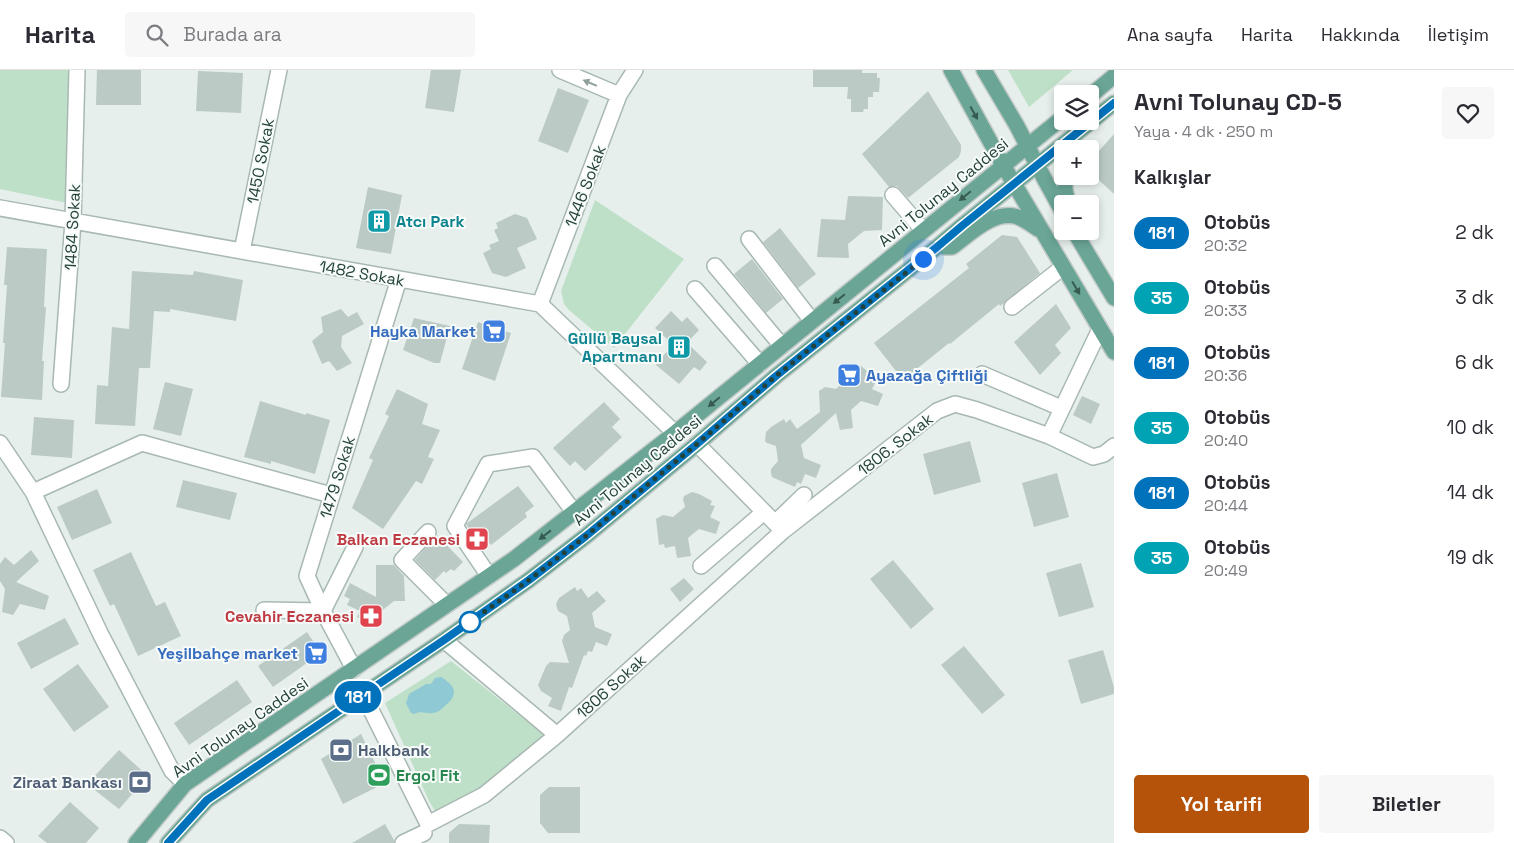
<!DOCTYPE html>
<html lang="tr">
<meta charset="utf-8">
<style>
:root{--surface:#fff;--page:#f7f7f7;--text:#2b2b33;--muted:#7c7c81;--line:#e1e1e2;--accent:#b45309}
body{margin:0;font-family:"Space Grotesk",sans-serif;background:var(--page);color:var(--text);height:100vh;display:flex;flex-direction:column;font-size:19px;white-space:nowrap}
*{box-sizing:border-box;margin:0}
p{font-size:16px;color:var(--muted)}
.icon{flex:none;width:28px;height:28px;fill:none;stroke:currentColor;stroke-width:2;stroke-linecap:round;stroke-linejoin:round}
.map{position:relative;flex:1;overflow:hidden}
.drawer{display:flex;flex-direction:column;background:var(--surface);width:400px}
.drawer>*{flex:none}
.badge{padding:0 10px;border-radius:16px;font-size:18px;line-height:32px}
.tools{position:absolute;left:1054px;top:15px;display:grid;gap:10px}
.tools a{display:grid;place-items:center;width:45px;height:45px;border-radius:5px;background:var(--surface);box-shadow:0 2px 8px #0003;font-size:25px}
.you{position:absolute;width:25px;height:25px;margin:-12px;border:4px solid #fff;border-radius:50%;background:#1a73e8;box-shadow:0 0 0 8px #1a73e833}
.map>.badge{position:absolute;translate:-50% -50%;box-shadow:0 0 0 2px #fff}
h2{padding:0 20px;font-size:19px;line-height:45px}
.round{display:grid;place-items:center;flex:none;width:52px;height:52px;border-radius:5px;background:var(--page)}
.overview{display:flex;align-items:center;justify-content:space-between;height:85px;padding:0 20px}
h1{font-size:24px;font-weight:800;line-height:38px}
.cta{display:flex;gap:10px;margin-top:auto;padding:10px 20px}
.cta a{flex:1;height:58px;border-radius:5px;background:var(--accent);color:#fff;font-size:20px;font-weight:800;line-height:58px;text-align:center}
.cta a+a{background:var(--page);color:var(--text)}
ul{padding:0;list-style:none}
li{display:flex;align-items:center;gap:15px;height:65px;padding:0 20px}
li div{flex:1}
li b{display:block;font-size:19px}
li em{font-style:normal}
li .badge{min-width:55px;font-weight:700;text-align:center}
header{display:flex;align-items:center;gap:30px;box-sizing:border-box;height:70px;padding:0 25px;background:var(--surface);border-bottom:1px solid var(--line)}
header strong{font-size:24px}
nav{display:flex;gap:28px;margin-inline-start:auto;font-size:18px}
.search{width:350px;height:45px;background:var(--page);display:flex;align-items:center;gap:12px;box-sizing:border-box;padding:0 18px;border-radius:5px;color:var(--muted);font-size:19px}
main{display:flex;flex:1;min-height:0}
.map>svg:first-child{display:block}
.green{fill:#bfe0c8}
.water{fill:#8ec9d4}
.building{fill:#bbcac4}
.lines{fill:none;stroke-linecap:round;stroke-linejoin:round}
.minor-casing{stroke:#a8b8b2;stroke-width:18}
.major-casing{stroke:#c2cac8;stroke-width:18}
.minor{stroke:#fff;stroke-width:15}
.major{stroke:#6aa596;stroke-width:15}
.oneway{fill:#92a09c}
.oneway2{fill:#365b51}
.line-casing{stroke:#fff;stroke-width:11}
.line{stroke:#0072bc;stroke-width:8}
.walk{stroke:#24423a;stroke-width:5;stroke-dasharray:0 9}
.stop-dot{fill:#fff;stroke:#0072bc;stroke-width:2.5}
.labels{text-anchor:middle;stroke-width:4;stroke-linejoin:round;paint-order:stroke}
.street-label{font-size:16px;fill:#24423a;stroke:#f7fbf9}
.culture-label{font-size:16px;font-weight:bold;fill:#0d838f;stroke:#f7fbf9;text-anchor:start}
.shop-label{font-size:16px;font-weight:bold;fill:#366cbe;stroke:#f7fbf9;text-anchor:end}
.health-label{font-size:16px;font-weight:bold;fill:#be3a42;stroke:#f7fbf9;text-anchor:end}
.service-label{font-size:16px;font-weight:bold;fill:#4e5e75;stroke:#f7fbf9;text-anchor:start}
.leisure-label{font-size:16px;font-weight:bold;fill:#27864d;stroke:#f7fbf9;text-anchor:start}
</style>
<header>
<strong>Harita</strong>
<div class="search"><svg class="icon" aria-label="search" viewBox="0 0 24 24"><circle cx="10" cy="10" r="6"/><path d="M15 15l6 6"/></svg>Burada ara</div>
<nav><a>Ana sayfa</a><a>Harita</a><a>Hakkında</a><a>İletişim</a></nav>
</header>
<main>
<div class="map">
<svg width="1114" height="773" viewBox="0 0 1114 773">
<rect width="100%" height="100%" fill="#e6efeb"/>
<path class="green" d="M0,0H69L67,133L0,119Z
M1008,0H1073L1029,37Z
M595,130L684,189L614,278L569,240L564,234L561,221Z
M451,591L547,667L483,717L435,741L429,731L385,633Z"/>
<path class="water" d="M441,607C453,614 460,623 447,634C442,638 440,642 433,643C426,644 421,640 414,644L411,643L406,633L409,624L426,614H431L435,608Z"/>
<path class="building" d="M97,0H141V35H96Z
M431,0H461L454,42L425,38Z
M813,0H862V3H877V8H880L879,22H873V27H868V39H864L863,42H851V29H847L848,17H813Z
M198,1L243,3L241,43L196,41Z
M558,18L589,30L568,83L538,71Z
M928,21L961,75V81L959,87L908,128L897,116L889,117L862,84Z
M1114,64V124L1090,102V91Z
M368,117L402,125L391,184L356,178Z
M848,126L883,127L882,160L864,161L848,174L849,188L817,187L821,149L845,150Z
M515,144L527,148L537,169L517,178L526,198L506,207L492,203L483,183L491,179L489,175L499,171L494,160L498,158L496,153Z
M780,158L816,204L798,218L763,172Z
M1002,165L1017,167L1040,203L1004,233L1000,236L999,234L950,274L949,273L903,310L874,273L969,198L966,194Z
M7,177L47,179L44,237H46L42,291H44L42,330L1,327L5,273H3L7,215H4Z
M752,189L783,229L766,243L734,204Z
M132,201L193,205L194,201L243,210L236,251L170,239V242L154,241L150,298H139L135,356L95,354L97,315L108,316L112,257L129,259Z
M1056,234L1071,258L1055,275L1061,283L1040,305L1014,272Z
M341,239L348,247L357,242L364,254L342,266L341,277L352,293L337,301L329,291L322,294L312,271L323,262L321,247Z
M671,241L682,252L687,247L699,260L687,273L707,292L700,301L694,297L679,314L656,295L668,280V270L655,258Z
M414,248L450,256L440,293H434L403,280Z
M478,252L511,263L495,311L462,299Z
M854,294L861,296L877,309L872,319L883,324L878,336L861,331L851,340L853,358L840,360L836,343L801,375L804,388L821,395L816,408L805,404L801,414L797,412L795,417L774,408L772,407L771,403V399L778,391L776,376L767,373L765,371L766,362L771,357L784,349L786,353L790,349L797,359L820,342L819,321L825,317L836,319L847,309L846,300L847,297Z
M165,312L193,319L181,366L153,359Z
M397,319L428,334L422,354L440,360L428,387L434,389L422,414L416,411L383,459L352,438L373,390L369,388L389,346L385,344Z
M1082,326L1100,334L1091,354L1073,345Z
M260,331L306,345V343L330,350L315,404L271,391V394L244,387Z
M604,332L620,349L612,357L622,367L585,401L575,391L570,396L553,378Z
M34,347L74,350L72,388L31,385Z
M970,371L981,412L934,425L923,384Z
M1057,403L1069,447L1034,457L1022,413Z
M183,410L237,423L230,450L176,437Z
M518,416L534,436L525,443L527,447L491,475L487,470L480,476L466,454Z
M97,419L112,453L72,470L57,437Z
M692,422L699,424L712,431L710,435L715,436L710,447L720,452L716,464L699,459L688,468L691,486L677,488L675,476L665,478L664,474L659,475L656,449L663,445L673,447L685,437L683,429L684,426Z
M437,465L463,492L454,501L451,499L446,503L444,501L435,510L415,490Z
M31,480L39,491L16,512L49,526L45,540L20,534L13,545L2,542L5,519L0,511V494L5,487L14,495Z
M131,482L156,536L165,532L181,566L138,586L114,534L110,536L93,500Z
M893,490L934,539L911,559L870,509Z
M1081,493L1094,537L1059,547L1046,503Z
M376,495H394L404,506L405,531H394L374,547V556L357,547L360,541L347,535L350,529L344,526L350,513L376,527Z
M684,508L694,519L680,532L670,519Z
M575,517L577,521L581,518L588,528L597,521L606,531L592,543L595,557L612,564L607,576L596,572L592,582L588,581L586,586L584,585L572,618L569,617L561,641L548,636L552,628L541,621L538,615L546,596L550,592L569,593L562,571L564,565L570,560L567,546L558,541L556,534L559,528Z
M65,548L79,574L31,599L17,573Z
M307,562L321,583L273,617L258,596Z
M964,576L1005,625L982,644L941,595Z
M1103,580L1114,617V624L1081,634L1068,590Z
M78,594L109,637L74,662L43,619Z
M237,610L252,632L189,675L174,653Z
M361,664L385,713L343,734L321,689Z
M119,680L148,706L119,739L87,714Z
M549,717H580V763H548L540,753V725Z
M70,732L99,758L86,773H47L38,766Z
M385,754L394,770V773H352Z
M459,754L490,755L489,773H449V763Z"/>
<g class="lines">
<g class="minor-casing">
<path id="minor" d="M560,0L619,25
M893,125L923,160
M0,138L540,234L675,363
M749,169L812,251
M242,181L279,0
M715,196L782,276
M695,219L760,294
M540,234L619,25L635,0
M1012,237L1063,197
M982,304L1061,338
M61,314L73,151L77,0
M1049,366L1100,259
M0,373L33,422L101,565L172,701L185,714
M697,374L783,461
M33,422L142,373L331,425
M775,453L804,425
M428,462L402,490L447,535
M701,496L764,442
M489,506L455,456L488,394L533,387L574,442
M264,540L323,541L355,477
M444,570L557,665
M354,599L323,541L307,506L399,209
M363,624L428,754
M428,754L484,725L557,665L783,461L937,341L955,334L977,340L1049,366L1093,387L1104,384L1114,376
M0,768L6,773
M403,773L424,763"/>
</g>
<g class="major-casing">
<path id="major" d="M951,0L1003,95L1114,282
M984,0L1017,56L1046,112L1062,141
M1090,26L1114,6
M1065,106V119L1068,134
M1074,161L1114,228
M944,177H952C970,164 994,139 1018,147C1025,150 1032,155 1038,159
M136,773L185,714L514,489L675,363L1062,48
M168,773L207,730L444,570L529,510L586,466L697,374L776,306L937,177L963,155L1114,33"/>
</g>
<use href="#minor" class="minor"/>
<use href="#major" class="major"/>
</g>
<defs><path id="oneway-solid" d="M-6-.8H1V-3.2L6.5 0L1 3.2V.8H-6Z" transform="scale(1.25)"/></defs>
<use class="oneway" href="#oneway-solid" transform="translate(590 13) rotate(-157)"/>
<g class="oneway2">
<use href="#oneway-solid" transform="translate(974 43) rotate(61)"/>
<use href="#oneway-solid" transform="translate(965 126) rotate(141)"/>
<use href="#oneway-solid" transform="translate(1076 218) rotate(59)"/>
<use href="#oneway-solid" transform="translate(839 229) rotate(141)"/>
<use href="#oneway-solid" transform="translate(714 332) rotate(141)"/>
<use href="#oneway-solid" transform="translate(545 465) rotate(142)"/>
</g>
<g class="lines">
<g class="line-casing">
<path id="line" d="M168,773L207,730L444,570L529,510L586,466L697,374L776,306L937,177L963,155L1114,33"/>
</g>
<use href="#line" class="line"/>
<path class="walk" d="M470,552L529,510L586,466L697,374L776,306L923,189"/>
</g>
<defs>
<g id="building-square" transform="scale(1.25)"><rect x="-9" y="-9" width="18" height="18" rx="4" fill="#0f9aa8" stroke="#f7fbf9"/><path d="M-4-6H4V6H1V3H-1V6H-4ZM-2.5-4.3h1.7v1.8h-1.7ZM.8-4.3h1.7v1.8H.8ZM-2.5-1h1.7V.8h-1.7ZM.8-1h1.7V.8H.8Z" fill="#fff"/></g>
<g id="supermarket-square" transform="scale(1.25)"><rect x="-9" y="-9" width="18" height="18" rx="4" fill="#3f7fe0" stroke="#f7fbf9"/><path d="M-6-5.5h2.5l.6 2H6L4.5 2H-2.5L-4.4-4H-6ZM-1.5 3.2a1.3 1.3 0 1 0 .1 0ZM3 3.2a1.3 1.3 0 1 0 .1 0Z" fill="#fff"/></g>
<g id="pharmacy-square" transform="scale(1.25)"><rect x="-9" y="-9" width="18" height="18" rx="4" fill="#e0444e" stroke="#f7fbf9"/><path d="M-2-6h4v4h4v4h-4v4h-4v-4h-4v-4h4Z" fill="#fff"/></g>
<g id="bank-square" transform="scale(1.25)"><rect x="-9" y="-9" width="18" height="18" rx="4" fill="#5c6f8a" stroke="#f7fbf9"/><path d="M-6-4H6V4H-6ZM0-2.3a2.3 2.3 0 1 0 0 4.6a2.3 2.3 0 1 0 0-4.6Z" fill="#fff"/></g>
<g id="stadium-square" transform="scale(1.25)"><rect x="-9" y="-9" width="18" height="18" rx="4" fill="#2e9e5b" stroke="#f7fbf9"/><path d="M0-5a6.5 5 0 1 0 0 10a6.5 5 0 1 0 0-10ZM-3.5-1.8h7v3.6h-7Z" fill="#fff"/></g>
</defs>
<g fill-rule="evenodd">
<use href="#building-square" x="379" y="151"/>
<use href="#supermarket-square" x="494" y="261"/>
<use href="#building-square" x="679" y="277"/>
<use href="#supermarket-square" x="849" y="305"/>
<use href="#pharmacy-square" x="477" y="469"/>
<use href="#pharmacy-square" x="371" y="546"/>
<use href="#supermarket-square" x="316" y="583"/>
<use href="#bank-square" x="341" y="680"/>
<use href="#stadium-square" x="379" y="705"/>
<use href="#bank-square" x="140" y="712"/>
</g>
<circle class="stop-dot" cx="470" cy="552" r="10"/>
<g class="labels">
<g class="street-label">
<text transform="translate(260 91) rotate(-79)" y="6">1450 Sokak</text>
<text transform="translate(585 116) rotate(-69)" y="6">1446 Sokak</text>
<text transform="translate(943 122) rotate(-39)" y="6">Avni Tolunay Caddesi</text>
<text transform="translate(72 157) rotate(-87)" y="6">1484 Sokak</text>
<text transform="translate(362 203) rotate(10)" y="6">1482 Sokak</text>
<text transform="translate(895 374) rotate(-38)" y="6">1806. Sokak</text>
<text transform="translate(637 400) rotate(-40)" y="6">Avni Tolunay Caddesi</text>
<text transform="translate(337 407) rotate(-73)" y="6">1479 Sokak</text>
<text transform="translate(611 616) rotate(-42)" y="6">1806 Sokak</text>
<text transform="translate(240 657) rotate(-35)" y="6">Avni Tolunay Caddesi</text>
</g>
<g class="culture-label">
<text x="396" y="157">Atcı Park</text>
<text x="662" y="274" text-anchor="end">Güllü Baysal<tspan x="662" dy="18">Apartmanı</tspan></text>
</g>
<g class="shop-label">
<text x="476" y="267">Hayka Market</text>
<text x="866" y="311" text-anchor="start">Ayazağa Çiftliği</text>
<text x="298" y="589">Yeşilbahçe market</text>
</g>
<g class="health-label">
<text x="460" y="475">Balkan Eczanesi</text>
<text x="354" y="552">Cevahir Eczanesi</text>
</g>
<g class="service-label">
<text x="358" y="686">Halkbank</text>
<text x="122" y="718" text-anchor="end">Ziraat Bankası</text>
</g>
<g class="leisure-label">
<text x="396" y="711">Ergo! Fit</text>
</g>
</g>
</svg>
<div class="tools">
<a><svg class="icon" aria-label="layers" viewBox="0 0 24 24"><path d="M12 4l9 5-9 5-9-5zM3 14l9 5 9-5"/></svg></a>
<a>+</a>
<a>−</a>
</div>
<div class="you" style="left:923px;top:189px"></div>
<b class="badge" style="left:358px;top:627px;background:#0072bc;color:#fff">181</b>
</div>
<section class="drawer">
<div class="overview"><div><h1>Avni Tolunay CD-5</h1><p>Yaya · 4 dk · 250 m</p></div><a class="round"><svg class="icon" aria-label="heart" viewBox="0 0 24 24"><path d="M12 20l-8-8c-3-5 5-10 8-4 3-6 11-1 8 4z"/></svg></a></div>
<h2>Kalkışlar</h2>
<ul>
<li><span class="badge" style="background:#0072bc;color:#fff">181</span><div><b>Otobüs</b><p>20:32</p></div><em>2 dk</em></li>
<li><span class="badge" style="background:#00a3b4;color:#fff">35</span><div><b>Otobüs</b><p>20:33</p></div><em>3 dk</em></li>
<li><span class="badge" style="background:#0072bc;color:#fff">181</span><div><b>Otobüs</b><p>20:36</p></div><em>6 dk</em></li>
<li><span class="badge" style="background:#00a3b4;color:#fff">35</span><div><b>Otobüs</b><p>20:40</p></div><em>10 dk</em></li>
<li><span class="badge" style="background:#0072bc;color:#fff">181</span><div><b>Otobüs</b><p>20:44</p></div><em>14 dk</em></li>
<li><span class="badge" style="background:#00a3b4;color:#fff">35</span><div><b>Otobüs</b><p>20:49</p></div><em>19 dk</em></li>
</ul>
<div class="cta"><a>Yol tarifi</a><a>Biletler</a></div>
</section>
</main>
